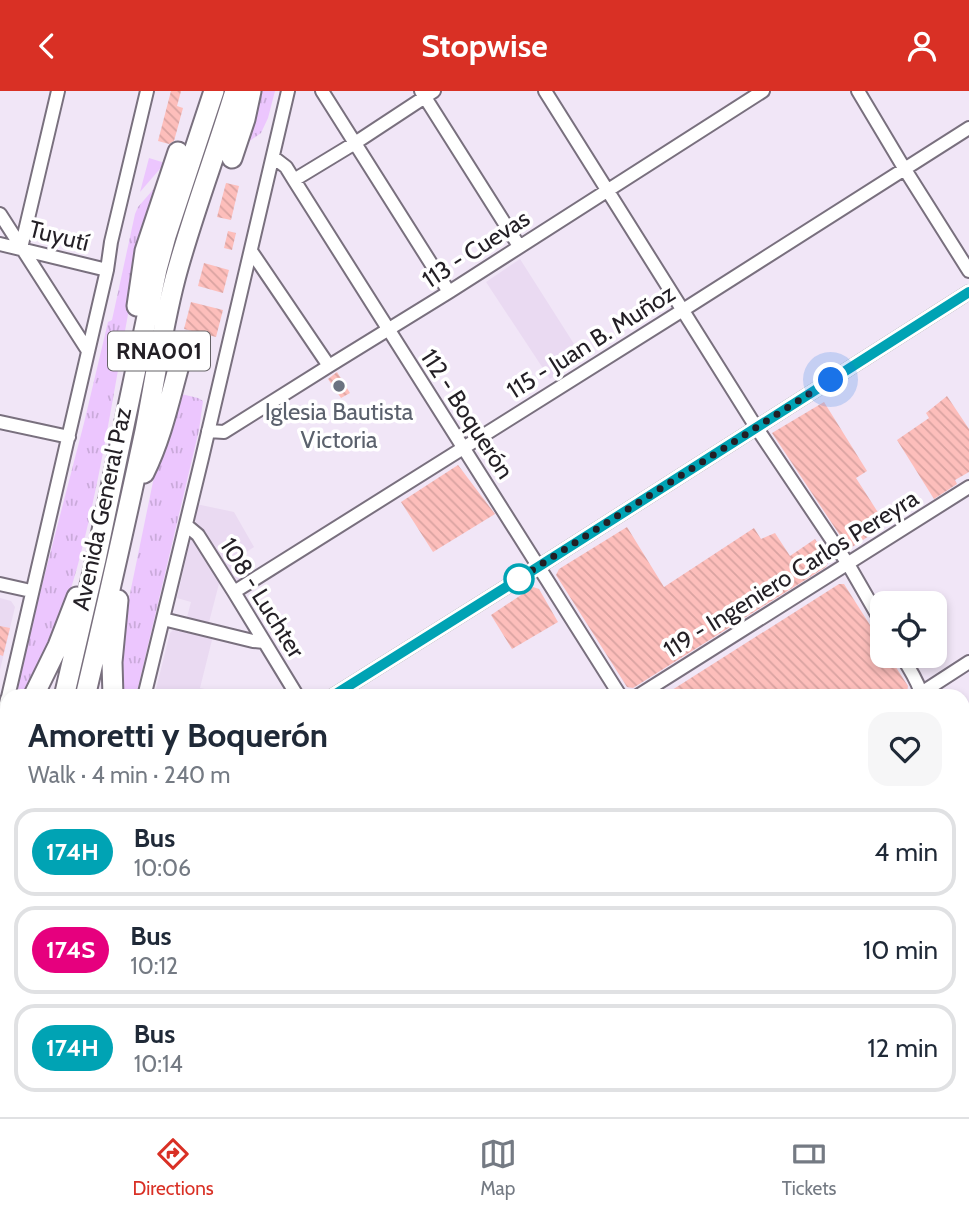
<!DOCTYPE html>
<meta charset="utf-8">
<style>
:root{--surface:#fff;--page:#f6f6f7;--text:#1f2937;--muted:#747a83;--line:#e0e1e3;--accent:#d93025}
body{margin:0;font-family:Cabin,sans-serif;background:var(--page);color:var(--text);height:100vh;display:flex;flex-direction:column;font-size:26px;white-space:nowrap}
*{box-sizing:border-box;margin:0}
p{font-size:23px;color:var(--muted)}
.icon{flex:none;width:38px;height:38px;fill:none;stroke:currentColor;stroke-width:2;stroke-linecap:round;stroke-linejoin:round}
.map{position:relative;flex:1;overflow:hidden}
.panel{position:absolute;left:0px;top:598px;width:970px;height:429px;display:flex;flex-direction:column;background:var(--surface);border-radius:21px 21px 0 0;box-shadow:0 4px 10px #0003}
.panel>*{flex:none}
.badge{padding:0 14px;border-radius:23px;font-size:24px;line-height:46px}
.tools{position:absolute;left:870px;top:500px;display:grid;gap:14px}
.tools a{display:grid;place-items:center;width:77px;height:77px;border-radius:14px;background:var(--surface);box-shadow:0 4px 10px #0003;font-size:35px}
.you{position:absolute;width:35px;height:35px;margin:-18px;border:5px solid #fff;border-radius:50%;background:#1a73e8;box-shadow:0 0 0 10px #1a73e833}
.map>.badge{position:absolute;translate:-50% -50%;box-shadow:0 0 0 4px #fff}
.round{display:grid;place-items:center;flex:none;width:74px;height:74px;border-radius:21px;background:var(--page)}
.head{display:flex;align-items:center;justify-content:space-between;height:119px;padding:0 28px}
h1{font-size:33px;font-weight:700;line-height:52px}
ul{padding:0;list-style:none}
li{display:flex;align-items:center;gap:21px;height:88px;margin:0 14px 10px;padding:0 14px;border:4px solid var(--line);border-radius:21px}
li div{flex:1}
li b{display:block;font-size:26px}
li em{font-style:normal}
li .badge{min-width:77px;font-weight:700;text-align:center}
header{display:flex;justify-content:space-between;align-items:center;height:91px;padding:0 28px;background:var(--accent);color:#fff;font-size:32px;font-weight:700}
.dock{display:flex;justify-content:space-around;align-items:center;height:98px;border-top:2px solid var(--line);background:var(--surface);font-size:19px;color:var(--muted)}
.dock a{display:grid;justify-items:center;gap:4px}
.dock .on{color:var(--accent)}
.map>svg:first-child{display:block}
.built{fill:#eadaf2}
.grass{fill:url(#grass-tufts)}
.building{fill:url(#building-back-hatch)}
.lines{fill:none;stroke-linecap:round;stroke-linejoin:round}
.minor-casing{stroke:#79707e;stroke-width:16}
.major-casing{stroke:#79707e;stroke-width:19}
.highway-casing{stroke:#79707e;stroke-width:23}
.minor{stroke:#fff;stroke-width:12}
.major{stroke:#fff;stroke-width:16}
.highway{stroke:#fff;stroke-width:19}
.highway-bridge-casing{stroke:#79707e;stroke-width:23;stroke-linecap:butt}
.highway-bridge{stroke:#fff;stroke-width:19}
.line-casing{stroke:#fff;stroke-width:16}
.line{stroke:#00a3b4;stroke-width:10}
.walk{stroke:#231f25;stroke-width:7;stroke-dasharray:0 12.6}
.worship-dot{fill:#6b7280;stroke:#fff;stroke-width:2.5}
.stop-dot{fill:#fff;stroke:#00a3b4;stroke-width:3.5}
.labels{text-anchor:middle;stroke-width:7;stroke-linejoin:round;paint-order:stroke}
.shield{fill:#fff;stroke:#656266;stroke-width:2}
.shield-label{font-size:23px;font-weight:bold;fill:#231f25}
.street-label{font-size:24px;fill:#231f25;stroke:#fff}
.worship-label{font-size:24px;fill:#5b616d;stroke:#fff}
</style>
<header><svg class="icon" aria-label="back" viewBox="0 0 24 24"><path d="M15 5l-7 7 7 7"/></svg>Stopwise<svg class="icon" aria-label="person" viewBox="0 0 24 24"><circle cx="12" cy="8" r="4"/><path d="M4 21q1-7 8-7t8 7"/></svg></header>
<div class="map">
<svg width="969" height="1026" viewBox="0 0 969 1026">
<defs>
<pattern id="grass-tufts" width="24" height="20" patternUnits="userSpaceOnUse" patternTransform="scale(1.75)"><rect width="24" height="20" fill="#ecc6fe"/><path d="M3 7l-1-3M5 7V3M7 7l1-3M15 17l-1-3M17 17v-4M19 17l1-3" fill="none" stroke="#caaada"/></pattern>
<pattern id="building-back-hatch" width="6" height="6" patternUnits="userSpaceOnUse" patternTransform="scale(1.75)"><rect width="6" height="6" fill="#fdbebb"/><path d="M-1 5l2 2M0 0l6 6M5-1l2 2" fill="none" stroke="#d9a3a1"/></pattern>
</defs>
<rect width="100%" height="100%" fill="#f1e6f7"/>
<path class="built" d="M520,168L583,267L550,288L486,191Z
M196,413L234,421L254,456L242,464L256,486L234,493L196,432L193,421Z
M193,448L196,450L221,485L208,535L186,530L191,511L177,507L190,450Z
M0,507L11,510L15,516L0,579Z
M175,537L213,545L200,597L236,605L154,606L170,542Z
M60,1020H201L200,1026H59Z
M223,1020H362L361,1026H221Z"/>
<path class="grass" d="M256,0H275L268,27L261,42L241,56Z
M149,67L165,72L140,101Z
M164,86C156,111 146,136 140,162C118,267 105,374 77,477C65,522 44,563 25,605L13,606L84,332L108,231L112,229L135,123L138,116Z
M177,302L198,307L203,310L199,339L136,605L117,606L126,522L155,381Z
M0,729L7,730V790L0,820Z"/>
<path class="building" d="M171,0H181L177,15L183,17L174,50L169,53L158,50Z
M226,92L239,95L231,129L217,126Z
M228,140L236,142L232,159L224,157Z
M204,172L229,179L223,202L198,195Z
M191,211L223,219L216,246L184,238Z
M337,281L350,302L341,307L328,288Z
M947,305L969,338V381L955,389L957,393L934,408L897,349L929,327L926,322Z
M824,311L867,380L856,387L886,434L849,458L772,342Z
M458,374L495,423L433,461L401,411Z
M627,436L664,496L754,437L761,448L775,442L790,465L815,448L829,469L826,476L633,597L627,596L556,484L559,478Z
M839,493H844L882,553V572L890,567L908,595L907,602L901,606H661Z
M533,496L539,498L558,531L512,558L491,524Z
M0,535L10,537L3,565L0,564Z"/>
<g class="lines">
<g class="minor-casing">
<path id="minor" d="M322,0L449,201
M421,0L519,155
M545,0L756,336L848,473L882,532
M858,0L904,77L969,180
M273,66L286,76L294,89L621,606
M294,89L355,52L434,0
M0,123L88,260
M0,153L107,179
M21,157L58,0
M251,160L329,275
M0,331L69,346
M208,340L224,341L329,275L449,201L763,0
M186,434L198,444L234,501L298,606
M0,493L31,500
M234,501L683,219L969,37
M163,528L253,550L264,551
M902,565C909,578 919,591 922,606
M8,606L107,179L111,151L147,0
M144,606L202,367L288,0
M331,606L538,476L969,201
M636,606L969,396
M915,606L969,571
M0,639L7,608
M962,653L969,655
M0,717L7,719
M962,865L969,866
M962,971L969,973
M475,1020L509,1026
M558,1020L561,1026
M752,1020L773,1026
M210,1026L211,1020
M373,1026L374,1020
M537,1026L538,1020
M676,1026V1020
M878,1026V1020"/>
</g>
<g class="major-casing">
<path id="major" d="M28,1026V1020
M44,1026L46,1020"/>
</g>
<g class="highway-casing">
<path id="highway" d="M232,67L245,28L251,0
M137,215L145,160L178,61
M144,382C163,344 171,301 183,260
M33,606L58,555L77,506
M64,606L96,468L157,178L166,145L214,0
M85,606C106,517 126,429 145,340C155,289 162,238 175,188C192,124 216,63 235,0
M113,606L112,571L118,509
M0,666L7,652
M0,879L7,849
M3,1026L7,989"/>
</g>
<use href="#minor" class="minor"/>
<use href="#major" class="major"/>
<use href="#highway" class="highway"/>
<g class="highway-bridge-casing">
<path id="highway-bridge" d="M0,969L7,940"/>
</g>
<use href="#highway-bridge" class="highway-bridge"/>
</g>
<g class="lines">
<g class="line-casing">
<path id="line" d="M331,606L538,476L969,201"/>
</g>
<use href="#line" class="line"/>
<path class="walk" d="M519,488L515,490L831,289"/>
</g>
<circle class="worship-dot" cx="339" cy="295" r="7"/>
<circle class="stop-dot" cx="519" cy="488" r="14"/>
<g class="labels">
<rect class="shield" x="108" y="240.5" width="102" height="39" rx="5"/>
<g class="shield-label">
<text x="159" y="268">RNA001</text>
</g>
<g class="street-label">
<text transform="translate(59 145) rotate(14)" y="8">Tuyutí</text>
<text transform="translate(476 158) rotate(-33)" y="8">113 - Cuevas</text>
<text transform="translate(591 251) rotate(-32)" y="8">115 - Juan B. Muñoz</text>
<text transform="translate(467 323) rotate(57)" y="8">112 - Boquerón</text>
<text transform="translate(102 418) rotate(-78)" y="8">Avenida General Paz</text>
<text transform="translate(791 483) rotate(-32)" y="8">119 - Ingeniero Carlos Pereyra</text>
<text transform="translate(262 507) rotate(58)" y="8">108 - Luchter</text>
</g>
<g class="worship-label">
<text x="339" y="329">Iglesia Bautista<tspan x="339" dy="28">Victoria</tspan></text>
</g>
</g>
</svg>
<div class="tools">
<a><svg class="icon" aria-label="locate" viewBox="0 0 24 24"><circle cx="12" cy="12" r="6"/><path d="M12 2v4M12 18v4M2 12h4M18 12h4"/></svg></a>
</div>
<div class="you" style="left:831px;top:289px"></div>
<section class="panel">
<div class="head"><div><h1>Amoretti y Boquerón</h1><p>Walk · 4 min · 240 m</p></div><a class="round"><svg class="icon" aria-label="heart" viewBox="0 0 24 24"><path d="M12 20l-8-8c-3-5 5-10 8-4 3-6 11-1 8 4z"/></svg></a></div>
<ul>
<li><span class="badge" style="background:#00a3b4;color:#fff">174H</span><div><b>Bus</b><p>10:06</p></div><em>4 min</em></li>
<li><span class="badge" style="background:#e6007e;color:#fff">174S</span><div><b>Bus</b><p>10:12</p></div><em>10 min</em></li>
<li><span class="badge" style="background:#00a3b4;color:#fff">174H</span><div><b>Bus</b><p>10:14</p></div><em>12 min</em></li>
</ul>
</section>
</div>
<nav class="dock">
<a class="on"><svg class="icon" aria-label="directions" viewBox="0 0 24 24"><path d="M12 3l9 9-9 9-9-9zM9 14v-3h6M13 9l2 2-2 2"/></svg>Directions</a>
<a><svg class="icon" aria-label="map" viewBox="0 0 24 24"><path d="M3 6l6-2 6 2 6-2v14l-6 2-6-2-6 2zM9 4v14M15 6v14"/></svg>Map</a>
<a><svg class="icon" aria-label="tickets" viewBox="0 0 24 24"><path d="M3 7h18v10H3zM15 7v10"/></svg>Tickets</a>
</nav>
